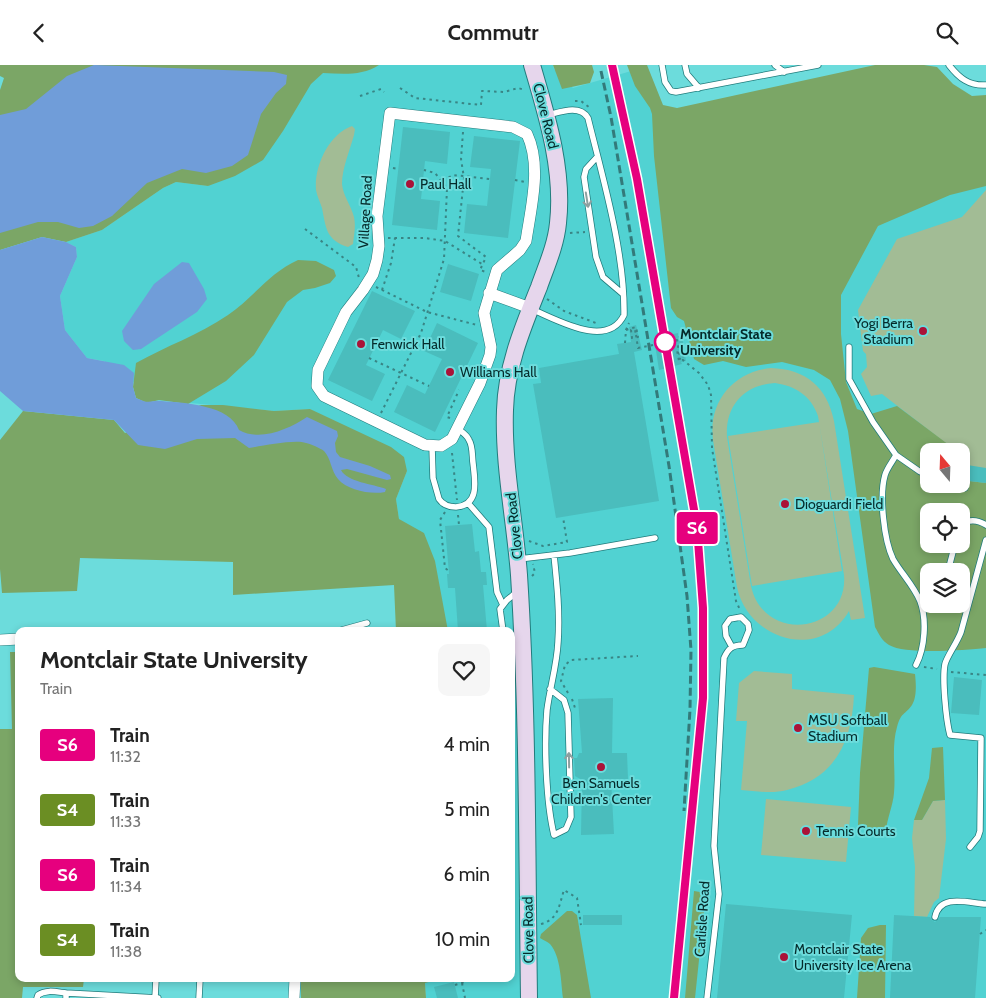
<!DOCTYPE html>
<style>
:root{--surface:#fff;--page:#f6f6f6;--text:#222;--muted:#767676}
body{margin:0;font-family:Cabin,sans-serif;background:var(--page);color:var(--text);height:100vh;display:flex;flex-direction:column;font-size:19px;white-space:nowrap}
*{box-sizing:border-box;margin:0}
p{font-size:16px;color:var(--muted)}
.icon{flex:none;width:28px;height:28px;fill:none;stroke:currentColor;stroke-width:2;stroke-linecap:round;stroke-linejoin:round}
.map{position:relative;flex:1;overflow:hidden}
.drawer{position:absolute;left:15px;top:562px;width:500px;height:355px;display:flex;flex-direction:column;background:var(--surface);border-radius:10px;box-shadow:0 2px 8px #0003}
.drawer>*{flex:none}
.badge{padding:0 10px;border-radius:4px;font-size:18px;line-height:32px}
.needle{width:32px;rotate:341deg}
.controls{position:absolute;left:920px;top:378px;display:grid;gap:10px}
.controls a{display:grid;place-items:center;width:50px;height:50px;border-radius:10px;background:var(--surface);box-shadow:0 2px 8px #0003;font-size:25px}
.map>.badge{position:absolute;translate:-50% -50%;box-shadow:0 0 0 2px #fff}
.round{display:grid;place-items:center;flex:none;width:52px;height:52px;border-radius:10px;background:var(--page)}
.overview{display:flex;align-items:center;justify-content:space-between;height:85px;padding:0 25px}
h1{font-size:24px;font-weight:700;line-height:38px}
ul{padding:0;list-style:none}
li{display:flex;align-items:center;gap:15px;height:65px;padding:0 25px}
li div{flex:1}
li b{display:block;font-size:19px}
li em{font-style:normal}
li .badge{min-width:55px;font-weight:700;text-align:center}
header{display:flex;justify-content:space-between;align-items:center;height:65px;padding:0 25px;background:var(--surface);font-size:22px;font-weight:700}
.map>svg:first-child{display:block}
.built{fill:#51d2d2;fill-rule:evenodd}
.green{fill:#a2bc95;fill-rule:evenodd}
.forest{fill:#7ba666;fill-rule:evenodd}
.water{fill:#709dd9}
.building{fill:#4abdbd}
.lines{fill:none;stroke-linecap:round;stroke-linejoin:round}
.lane-casing{stroke:#217c7c;stroke-width:7}
.street-casing{stroke:#217c7c;stroke-width:12}
.secondary-casing{stroke:#217c7c;stroke-width:18}
.path{stroke:#398585;stroke-width:2;stroke-dasharray:2.5 4;stroke-linecap:butt}
.lane{stroke:#fff;stroke-width:5.5}
.street{stroke:#fff;stroke-width:11}
.secondary{stroke:#e6d6ec;stroke-width:16}
.rail{stroke:#337a7a;stroke-width:3;stroke-dasharray:8 4;stroke-linecap:butt}
.path-bridge{stroke:#398585;stroke-width:2;stroke-dasharray:2.5 4;stroke-linecap:butt}
.oneway{stroke:#8ea0a0}
.line-casing{stroke:#fff;stroke-width:11}
.line{stroke:#e6007e;stroke-width:8}
.poi-dot{fill:#aa1338;stroke:#6cdcdc;stroke-width:2}
.stop-dot{fill:#fff;stroke:#e6007e;stroke-width:2.5}
.labels{text-anchor:middle;stroke-width:4;stroke-linejoin:round;paint-order:stroke}
.street-label{font-size:14px;fill:#052b2b;stroke:#6cdcdc}
.poi-label{font-size:14px;fill:#052b2b;stroke:#6cdcdc;text-anchor:start}
.stop-label{font-size:14px;font-weight:bold;fill:#052b2b;stroke:#6cdcdc;text-anchor:start}
</style>
<header><svg class="icon" aria-label="back" viewBox="0 0 24 24"><path d="M15 5l-7 7 7 7"/></svg>Commutr<svg class="icon" aria-label="search" viewBox="0 0 24 24"><circle cx="10" cy="10" r="6"/><path d="M15 15l6 6"/></svg></header>
<div class="map">
<svg width="986" height="933" viewBox="0 0 986 933">
<rect width="100%" height="100%" fill="#6cdcdc"/>
<path class="built" d="M307,0H553L554,4L573,23L638,4L650,43L986,107V933H426L425,918L440,914H511V566H448L399,454L396,434L407,406L310,344L274,346L159,335L104,296L87,293L65,265L60,231L77,192L76,182L66,177L102,165L163,123L176,117L208,121ZM929,386H961V419H929ZM929,446H961V479H929ZM929,506H961V539H929Z"/>
<path class="green" d="M352,61L355,64L354,70C350,85 342,103 342,119C343,131 351,140 354,152C356,161 354,170 353,179L348,182C326,175 326,163 322,143C320,137 317,131 316,125C314,101 329,69 352,61Z
M986,125V418L961,415V386H950L952,383L882,329L871,331L861,309L867,302L866,289L863,286L858,245L897,174L962,152Z
M771,303C806,304 827,322 834,356L865,553L851,555L849,546C820,597 748,575 737,522L713,375C708,337 733,307 771,303ZM775,318C796,321 811,331 818,351L844,510C849,568 764,580 751,521L727,372C725,341 744,320 775,318Z
M819,357L842,506L752,521L728,371Z
M754,606L792,609V624L854,630C852,675 836,713 787,725C772,729 756,726 741,725L747,656H736L739,618Z
M766,734L851,742L846,797L761,790Z
M945,735L946,774L939,833L934,837L927,852L914,851L915,802L912,773L914,755H922L933,736Z"/>
<path class="forest" d="M0,0H379C362,11 343,9 323,8L311,19L283,66L263,95L235,111L208,121L176,117L163,123L102,165L66,177L42,172L0,185V25L4,13L0,11Z
M553,0H592L594,7L590,18L562,24Z
M627,0H647L663,40L677,43L875,0H924L937,2L953,19L972,31L986,30V121L950,130L878,161L841,230V269L846,317L857,344L871,349L897,341L953,383L950,386H929V419H961V415L986,418V583C965,585 906,590 889,580C882,576 879,569 875,562L848,366L840,334L830,315L814,305L782,297L746,302L723,296L704,300L694,294L684,256L677,252L671,243L654,91L652,49L650,43L635,21ZM929,446H961V479H929ZM929,506H961V539H929Z
M298,195L316,196L334,205L336,211L330,218L315,223L303,225L287,237L254,290L226,316L188,339L159,335L147,338L136,333L133,322L136,298C166,281 199,270 228,250C253,233 269,208 298,195Z
M201,340H223L274,346L310,344L391,382L404,392L407,406L396,434L399,454L424,468L435,496L448,566H396L394,520L233,530V497L80,493L77,526L2,528L0,504V375L23,346L114,355L125,368Z
M10,587H19V914H84L83,922H23L22,933H0V664H12Z
M874,602L915,609C916,618 917,632 912,640C905,650 901,647 897,662C891,683 896,706 894,728C893,741 887,753 886,766L868,765L858,760L860,708L869,603Z
M943,682L945,735L933,736L922,755H914L929,713L932,683Z
M694,826L706,828L695,933H685Z
M567,846H572L577,850L591,933H563C561,918 561,891 550,879C548,877 543,875 540,873L541,869Z
M880,860H886L885,933H857L861,873L868,863Z
M301,914H440L425,918L426,933H301Z"/>
<path class="water" d="M94,0L274,7L287,10L286,19L276,28L261,49L248,90L232,101L206,108L182,104L147,118L112,151L93,161L79,163L58,157H38L0,168V50L26,44L67,11Z
M42,172L66,177L76,182L77,192L60,231L65,265L87,293L124,300L134,308L133,322L136,333C151,340 149,335 162,336C185,338 230,340 239,365C260,377 289,364 307,352L337,366L338,371L335,378L336,387L340,392L370,401L390,410L391,414L387,415L347,404L341,405C347,417 373,419 386,424L385,427C371,430 347,425 338,414C331,406 331,393 324,386C320,383 311,379 306,378C295,374 262,381 249,383L235,373L197,374L165,384L138,380L114,355L23,346L0,326V185Z
M182,197L189,198L204,224L207,234L197,247L141,284L133,285L124,276L122,266L154,219Z"/>
<path class="building" d="M403,62L450,67L447,99L425,96L421,134L440,136L437,165L392,160Z
M474,71L520,76L508,173L464,168L467,139L487,141L491,104L470,102Z
M448,199L479,209L471,236L440,227Z
M372,226L415,246L401,274L383,265L366,300L385,309L372,336L328,315Z
M437,258L478,278L435,367L394,347L407,320L425,329L442,294L424,286Z
M636,260L642,285L634,287L659,436L556,453L533,319L541,318L539,303L619,289L617,279L631,277L629,262Z
M678,268V271H682L686,296L681,297L682,299L659,305L654,273Z
M961,399L986,403V418L961,415Z
M472,459L475,487L479,486L481,507H486L487,520H483L487,566H458L455,523H448L447,509H449L445,461Z
M954,612L982,615L979,650L951,648Z
M613,633L612,688H627L628,714H611L614,769L581,770L582,715L575,711L574,693H577L579,688H582L578,634Z
M726,839L852,850L844,933H717Z
M583,850H622V860H583Z
M894,850L930,852L932,855L935,857L940,852H981L975,933H890Z
M454,917L458,933H437L434,922Z"/>
<g class="lines">
<g class="lane-casing">
<path id="lane" d="M662,0L665,17L671,26L676,27L818,0
M685,0L687,9L699,23
M775,0L784,7
M949,0C959,13 969,21 986,20
M597,92L586,104L584,112L596,192L603,212L623,229
M531,244C556,254 607,285 624,250C625,188 603,114 588,53C580,39 560,47 548,50
M849,282V314L873,357L896,390C893,396 887,403 885,410C879,431 884,475 893,494C901,508 914,521 920,536C927,554 925,583 916,600
M432,381L433,413L439,434C443,440 449,442 456,442C480,440 475,416 473,398C472,391 473,381 469,375C467,370 462,367 458,364
M896,390L919,406L929,411
M952,419L965,423
M468,438L489,462L497,527L503,540
M961,460C969,454 978,455 986,460
M519,494L570,488L655,473
M948,506L955,479
M954,539L967,545
M338,566L367,558
M503,566L500,544L507,535L518,526
M550,624L564,635L568,648L571,752L566,764L554,770C546,737 544,679 547,645C550,622 557,600 558,577C560,548 557,519 554,490
M970,782L978,772L980,766L981,673L950,670C946,655 942,613 945,599C947,591 957,578 961,567L986,475
M935,852C940,828 968,838 986,839
M66,928L158,933
M37,933L38,930C46,924 57,927 66,928V933
M155,933L156,914
M199,933L200,914
M707,933L719,829L714,781L724,593C728,584 732,580 743,580L749,565L748,559L741,552L730,554L725,561L726,571L732,582"/>
</g>
<g class="street-casing">
<path id="street" d="M390,48L513,62L527,69C542,101 531,142 526,176L520,185L497,205L484,248L491,282L490,290L480,318L452,374L441,381L425,380L324,331L317,321L318,305L346,247L363,225L373,209L377,195L379,181L377,151Z
M489,228L530,243
M0,575L19,574
M294,933L295,914"/>
</g>
<g class="secondary-casing">
<path id="secondary" d="M529,933C527,792 528,651 519,510C515,456 503,400 505,345C506,302 523,262 539,222C546,202 556,180 558,158C564,105 547,51 532,0"/>
</g>
<path class="path" d="M400,23L415,33L481,40L482,26L504,27L518,23L525,25
M360,31L381,24L384,27
M575,36H581L590,43
M463,67L461,94L464,113L458,171L486,192L480,205L486,207
M393,103L399,104
M515,115L525,117
M443,116L453,110L490,114
M305,164L356,202L359,213
M570,168L585,167
M388,173H425L445,176L482,199
M376,222L427,247L477,260
M382,225L391,198L395,173
M547,234L564,246L596,258
M626,265L636,262L638,272L632,273L631,265H635L636,270
M625,278L626,265L629,258
M679,287V294L684,293L681,285H677L679,296L683,295L699,308L708,320L711,330L712,383L736,536L740,545
M369,293L429,321
M381,348L421,268L444,194L447,123L435,108L424,105
M450,353L447,352L459,325
M452,388L457,435
M445,447L440,455L445,503L449,506
M458,450L459,460
M529,476L543,481L567,477L563,452
M532,511L535,508L533,499
M924,602L937,604
M951,607L986,610
M568,628L561,616L565,600L571,595L638,591
M572,634L576,646
M541,859C559,854 559,840 564,825L577,833L581,860
M980,869L986,865
M462,918L465,933
M455,920L465,917L466,914"/>
<use href="#lane" class="lane"/>
<use href="#street" class="street"/>
<use href="#secondary" class="secondary"/>
<path class="rail" d="M612,0L637,114L697,462L703,543V633L674,933
M601,6L611,52L669,401L687,531L691,585L690,644L684,746"/>
<path class="path-bridge" d="M636,270L638,283L677,275L679,287"/>
</g>
<defs><path id="oneway-shaft" d="M-6 0H5M1.5-3L5.5 0L1.5 3" fill="none" stroke-width="1.6" stroke-linecap="round" stroke-linejoin="round" transform="scale(1.25)"/></defs>
<g class="oneway">
<use href="#oneway-shaft" transform="translate(587 135) rotate(81)"/>
<use href="#oneway-shaft" transform="translate(569 695) rotate(-91)"/>
</g>
<g class="lines">
<g class="line-casing">
<path id="line" d="M612,0L637,114L697,462L703,543V633L674,933"/>
</g>
<use href="#line" class="line"/>
</g>
<g class="poi-dot">
<circle cx="410" cy="119" r="5"/>
<circle cx="923" cy="266" r="5"/>
<circle cx="361" cy="279" r="5"/>
<circle cx="450" cy="307" r="5"/>
<circle cx="785" cy="439" r="5"/>
<circle cx="798" cy="663" r="5"/>
<circle cx="601" cy="702" r="5"/>
<circle cx="806" cy="766" r="5"/>
<circle cx="784" cy="892" r="5"/>
</g>
<circle class="stop-dot" cx="665" cy="277" r="10"/>
<g class="labels">
<g class="street-label">
<text transform="translate(546 51) rotate(76)" y="5">Clove Road</text>
<text transform="translate(365 147) rotate(-87)" y="5">Village Road</text>
<text transform="translate(514 461) rotate(-96)" y="5">Clove Road</text>
<text transform="translate(702 854) rotate(-86)" y="5">Carlisle Road</text>
<text transform="translate(528 865) rotate(-91)" y="5">Clove Road</text>
</g>
<g class="poi-label">
<text x="420" y="124">Paul Hall</text>
<text x="913" y="263" text-anchor="end">Yogi Berra<tspan x="913" dy="16">Stadium</tspan></text>
<text x="371" y="284">Fenwick Hall</text>
<text x="460" y="312">Williams Hall</text>
<text x="795" y="444">Dioguardi Field</text>
<text x="808" y="660">MSU Softball<tspan x="808" dy="16">Stadium</tspan></text>
<text x="601" y="723" text-anchor="middle">Ben Samuels<tspan x="601" dy="16">Children's Center</tspan></text>
<text x="816" y="771">Tennis Courts</text>
<text x="794" y="889">Montclair State<tspan x="794" dy="16">University Ice Arena</tspan></text>
</g>
<g class="stop-label">
<text x="680" y="274">Montclair State<tspan x="680" dy="16">University</tspan></text>
</g>
</g>
</svg>
<div class="controls">
<a><svg class="needle" viewBox="-14 -14 28 28"><path d="M0-13l5 13h-10z" fill="#e53935"/><path d="M0 13l5-13h-10z" fill="#767676"/></svg></a>
<a><svg class="icon" aria-label="locate" viewBox="0 0 24 24"><circle cx="12" cy="12" r="6"/><path d="M12 2v4M12 18v4M2 12h4M18 12h4"/></svg></a>
<a><svg class="icon" aria-label="layers" viewBox="0 0 24 24"><path d="M12 4l9 5-9 5-9-5zM3 14l9 5 9-5"/></svg></a>
</div>
<b class="badge" style="left:697px;top:463px;background:#e6007e;color:#fff">S6</b>
<section class="drawer">
<div class="overview"><div><h1>Montclair State University</h1><p>Train</p></div><a class="round"><svg class="icon" aria-label="heart" viewBox="0 0 24 24"><path d="M12 20l-8-8c-3-5 5-10 8-4 3-6 11-1 8 4z"/></svg></a></div>
<ul>
<li><span class="badge" style="background:#e6007e;color:#fff">S6</span><div><b>Train</b><p>11:32</p></div><em>4 min</em></li>
<li><span class="badge" style="background:#6b8e23;color:#fff">S4</span><div><b>Train</b><p>11:33</p></div><em>5 min</em></li>
<li><span class="badge" style="background:#e6007e;color:#fff">S6</span><div><b>Train</b><p>11:34</p></div><em>6 min</em></li>
<li><span class="badge" style="background:#6b8e23;color:#fff">S4</span><div><b>Train</b><p>11:38</p></div><em>10 min</em></li>
</ul>
</section>
</div>
